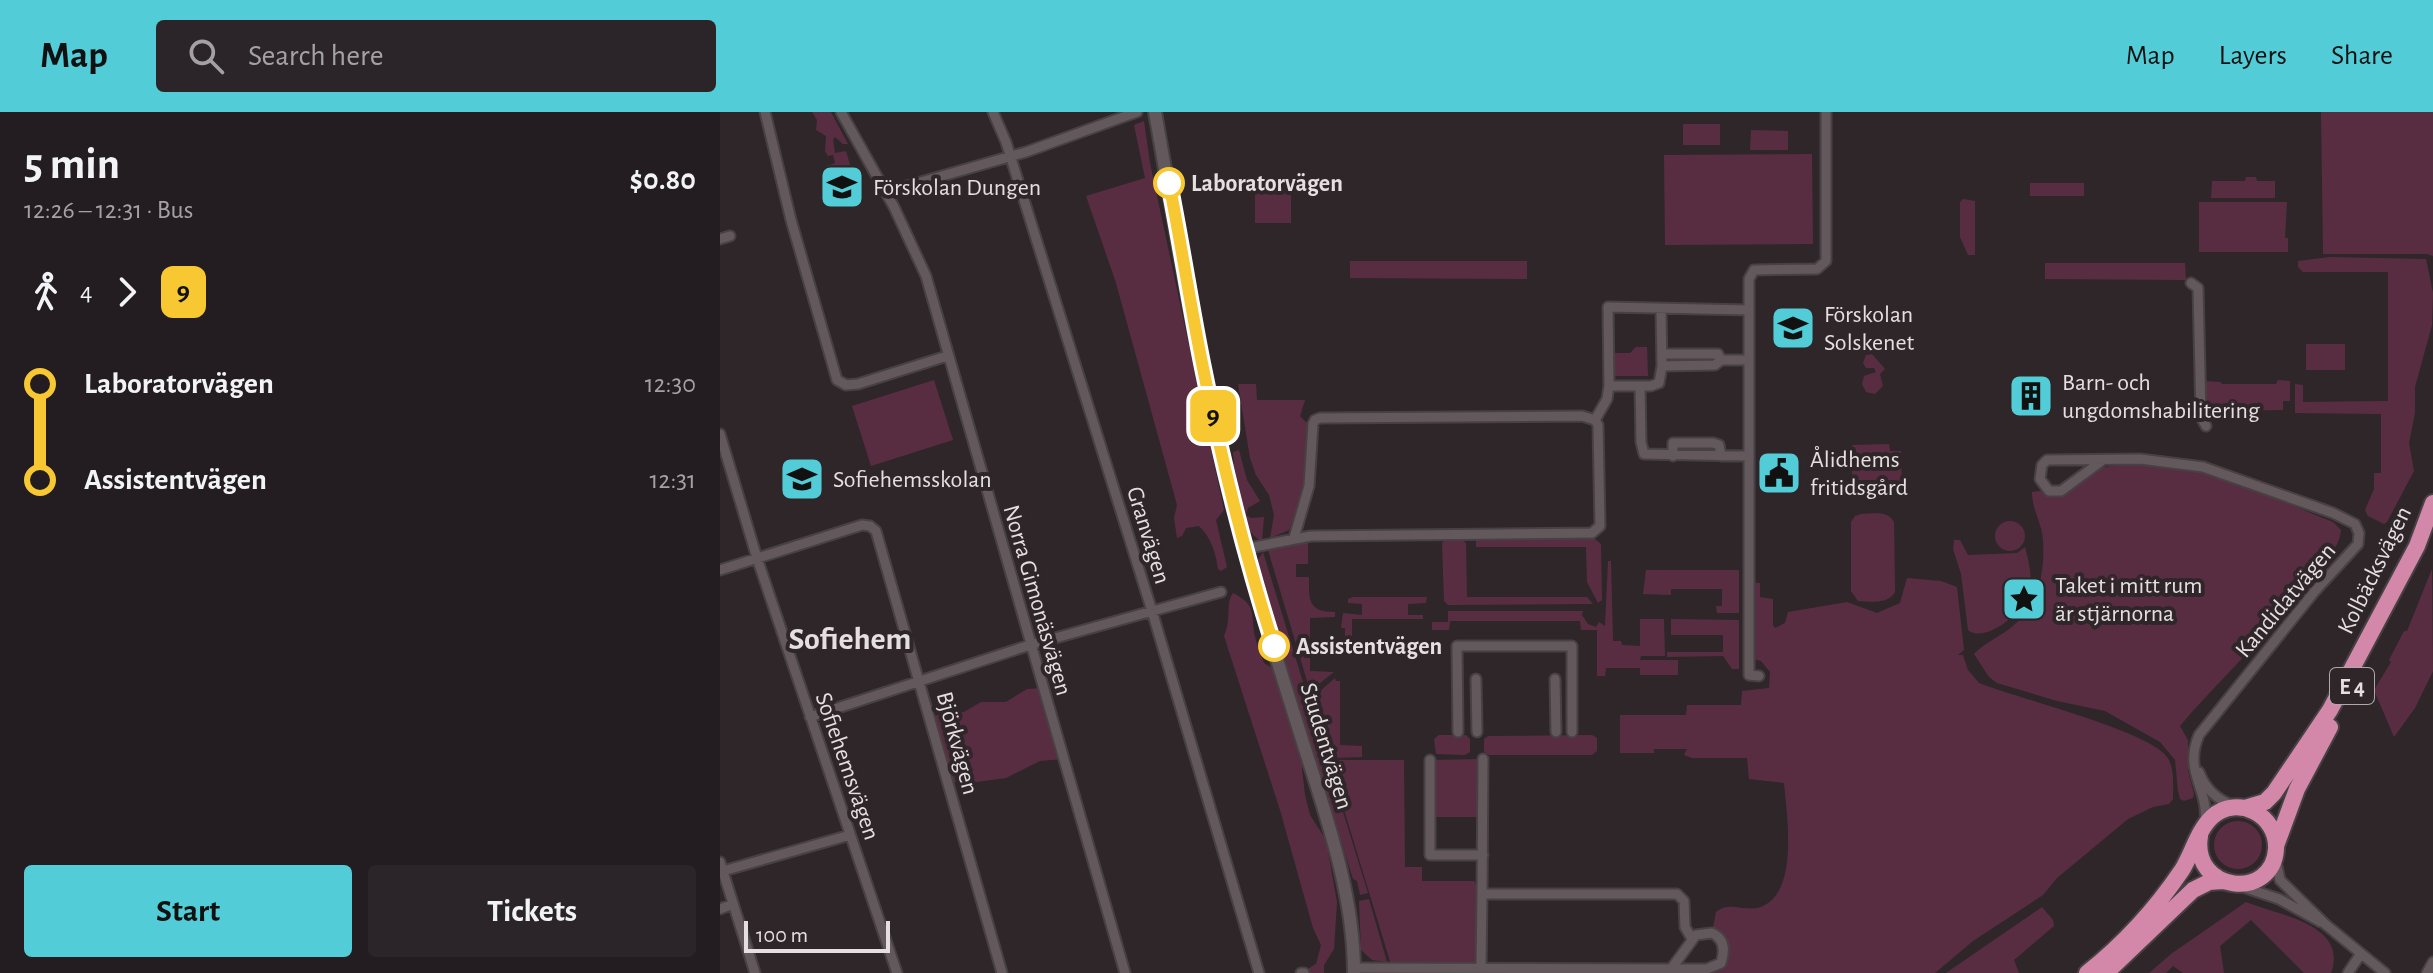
<!DOCTYPE html>
<meta charset="utf-8">
<style>
:root{--surface:#231c20;--page:#2b2529;--text:#f1f3f6;--muted:#a3a1a5;--accent:#52ccd6}
body{margin:0;font-family:"Alegreya Sans",sans-serif;background:var(--page);color:var(--text);height:100vh;display:flex;flex-direction:column;font-size:30px;white-space:nowrap}
*{box-sizing:border-box;margin:0}
p{font-size:26px;color:var(--muted)}
.icon{flex:none;width:44px;height:44px;fill:none;stroke:currentColor;stroke-width:2;stroke-linecap:round;stroke-linejoin:round}
.map{position:relative;flex:1;overflow:hidden}
.details{display:flex;flex-direction:column;background:var(--surface);width:720px}
.details>*{flex:none}
.badge{padding:0 16px;border-radius:12px;font-size:28px;line-height:52px}
.scale{position:absolute;left:24px;bottom:20px;width:146px;box-sizing:border-box;padding-left:8px;border:4px solid #e5dfe1;border-top:0;font-size:22px;line-height:28px;white-space:nowrap;color:#e5dfe1;-webkit-text-stroke:6px #2f262a;paint-order:stroke}
.map>.badge{position:absolute;translate:-50% -50%;box-shadow:0 0 0 4px #fff}
.legs{display:flex;align-items:center;gap:12px;height:88px;padding:0 24px;font-size:26px}
.legs p{margin-inline-start:auto}
.headline{display:flex;align-items:center;justify-content:space-between;height:136px;padding:0 24px}
h1{font-size:44px;font-weight:600;line-height:60px}
.cta{display:flex;gap:16px;margin-top:auto;padding:16px 24px}
.cta a{flex:1;height:92px;border-radius:8px;background:var(--accent);color:#111;font-size:32px;font-weight:600;line-height:92px;text-align:center}
.cta a+a{background:var(--page);color:var(--text)}
ul{padding:0 24px;list-style:none}
li{display:flex;align-items:center;gap:28px;height:96px;font-size:30px}
li i{display:grid;place-items:center;width:12px;height:100%;margin:0 10px;background:currentColor}
li i::after{content:'';width:20px;height:20px;margin:-10px;border:6px solid;border-radius:50%;background:var(--surface)}
li p{margin-inline-start:auto}
li:first-child i{background:linear-gradient(#0000 50%,currentColor 0)}
li:last-child i{background:linear-gradient(currentColor 50%,#0000 0)}
header{display:flex;align-items:center;gap:48px;box-sizing:border-box;height:112px;padding:0 40px;background:var(--accent);color:#111}
header strong{font-size:38px}
nav{display:flex;gap:44px;margin-inline-start:auto;font-size:28px}
.search{width:560px;height:72px;background:var(--page);display:flex;align-items:center;gap:20px;box-sizing:border-box;padding:0 28px;border-radius:8px;color:var(--muted);font-size:30px}
main{display:flex;flex:1;min-height:0}
.map>svg:first-child{display:block}
.green{fill:#592d41}
.lines{fill:none;stroke-linecap:round;stroke-linejoin:round}
.minor-casing{stroke:#484144;stroke-width:13}
.tertiary-casing{stroke:#484144;stroke-width:16}
.trunk-casing{stroke:#484144;stroke-width:20}
.minor{stroke:#63595d;stroke-width:9}
.tertiary{stroke:#63595d;stroke-width:12}
.trunk{stroke:#d488a9;stroke-width:16}
.line-1-casing{stroke:#fff;stroke-width:18}
.line-1{stroke:#f7c832;stroke-width:12}
.stop-1-dot{fill:#fff;stroke:#f7c832;stroke-width:4}
.labels{text-anchor:middle;stroke-width:8;stroke-linejoin:round;paint-order:stroke}
.shield{fill:#2f262a;stroke:#aea8aa;stroke-width:2}
.shield-label{font-size:22px;font-weight:bold;fill:#e5dfe1}
.stop-label{font-size:24px;font-weight:bold;fill:#e5dfe1;stroke:#2f262a;text-anchor:start}
.poi-label{font-size:24px;fill:#e5dfe1;stroke:#2f262a;text-anchor:start}
.street-label{font-size:24px;fill:#e5dfe1;stroke:#2f262a}
.district-label{font-size:32px;font-weight:bold;fill:#e5dfe1;stroke:#2f262a}
</style>
<header>
<strong>Map</strong>
<div class="search"><svg class="icon" aria-label="search" viewBox="0 0 24 24"><circle cx="10" cy="10" r="6"/><path d="M15 15l6 6"/></svg>Search here</div>
<nav><a>Map</a><a>Layers</a><a>Share</a></nav>
</header>
<main>
<section class="details">
<div class="headline"><div><h1>5 min</h1><p>12:26 – 12:31 · Bus</p></div><b>$0.80</b></div>
<div class="legs"><svg class="icon" aria-label="walk" viewBox="0 0 24 24"><circle cx="13" cy="4" r="2"/><path d="M13 8l-2 6 4 7M11 14l-3 7M7 12l3-4h3l4 4"/></svg>4<svg class="icon" aria-label="forward" viewBox="0 0 24 24"><path d="M9 5l7 7-7 7"/></svg><b class="badge" style="background:#f7c832;color:#111">9</b></div>
<ul>
<li><i style="color:#f7c832"></i><b>Laboratorvägen</b><p>12:30</p></li>
<li><i style="color:#f7c832"></i><b>Assistentvägen</b><p>12:31</p></li>
</ul>
<div class="cta"><a>Start</a><a>Tickets</a></div>
</section>
<div class="map">
<svg width="1713" height="861" viewBox="0 0 1713 861">
<rect width="100%" height="100%" fill="#2f262a"/>
<path class="green" d="M92,0H111L128,32H123L115,25L113,28L115,41L126,39L131,56L108,62L106,54L115,51L113,43L108,44L105,39L106,24L96,18L97,8Z
M1601,0H1713V144L1707,142H1603Z
M424,9L430,51L504,398L496,408L507,455L501,459L498,457C496,442 491,425 479,414L466,416L462,424L457,426L454,406L457,393L396,171L366,84L425,66L414,13Z
M963,12H1000V33H963Z
M1031,18L1068,19V38H1030Z
M1092,42L1093,132L945,133L944,43Z
M1526,65H1536L1537,69H1555V86H1491L1492,69H1525Z
M1310,71H1364V84H1310Z
M535,72H580V82H571V111H535Z
M1243,87L1255,89V143H1248L1240,125V90Z
M1479,90H1567L1565,126H1568V140H1479Z
M1610,145L1706,147L1713,181L1712,213L1695,275V301L1689,331L1694,359L1667,410L1664,412L1648,404L1645,398L1654,377V361H1661V302L1575,301V272L1583,273V290L1668,289V160H1583L1578,155V149Z
M630,149H807V167L630,166Z
M1325,151H1465L1466,168L1325,167Z
M1586,232H1625V258H1586Z
M916,235H927L928,264H895V241H910Z
M1152,242L1165,257L1160,262L1163,274L1155,282L1146,280L1142,272L1144,264L1156,260L1154,256H1146L1143,251L1146,243Z
M214,268L233,328L151,354L132,294Z
M1558,268L1570,269V289H1563V298L1494,299L1489,297L1484,289L1483,269L1500,270L1502,272H1556Z
M518,272H536L537,288H585L580,304L587,311L585,377L569,418L550,426L554,403L549,383L536,363L530,346Z
M1169,332L1170,339H1181L1182,375H1170L1169,368H1132V333Z
M519,338L527,368L540,389L528,396L526,403L531,406L544,405L542,429C518,419 517,376 512,353L514,351L513,340Z
M1397,353C1422,353 1447,352 1472,357C1521,368 1567,392 1613,410L1621,418C1619,442 1593,460 1578,477C1568,488 1561,501 1552,513C1523,548 1489,579 1460,614L1468,628V659L1474,682L1473,686L1464,689L1460,687L1458,679L1455,648L1440,630L1385,599L1337,589L1277,571L1269,565L1254,542C1265,530 1282,524 1294,513C1319,492 1325,459 1323,428C1322,411 1312,398 1312,380L1320,379L1332,385L1343,384L1379,356Z
M1141,402C1153,402 1167,398 1174,410L1175,480C1168,492 1152,490 1138,489L1131,479V410L1135,404Z
M1275 424a15 15 0 1 1 30 0a15 15 0 1 1-30 0Z
M740,426L746,431L747,485H867L873,492L728,493L724,489L722,431L725,427Z
M756,427H875L881,432L882,488L878,491L867,470L866,435H756Z
M1234,428H1240L1248,443L1297,441L1305,435C1309,451 1314,468 1308,485C1301,502 1264,532 1248,518L1241,462L1233,437Z
M588,429V452H576V465H589C589,489 588,500 615,500V505L590,506V559L614,560L590,579L548,438Z
M543,440L648,781L640,783L637,769L633,767L560,536L562,531L554,505L549,503L535,452Z
M888,449H891L893,529H901L902,533L920,534V507H944L945,544H921L920,548H958V563H920V556H886L885,564H877V518H861L860,509H730L729,518H712V510H728V499H863L862,503L868,512L876,515L879,510L885,514Z
M1712,457L1713,559L1695,596L1674,625L1654,578L1671,550L1669,548L1684,519H1687Z
M926,458H1019V501H997L996,494H1002V477H951V483L923,482Z
M1187,466L1221,469L1237,475L1244,538L1238,543H1243L1248,558L1259,571C1296,586 1430,619 1447,645C1455,656 1453,673 1453,687L1449,692L1433,695L1408,707L1337,766L1323,783L1253,829L1215,861H789L790,856L995,855L1004,840L992,821L996,800C1009,789 1022,799 1037,796C1080,786 1067,704 1064,671L1029,667L1027,646H972L964,643L967,637H934V641H900V603H966L967,593H1021L1022,579L1049,576L1050,560L1041,549L1029,546V471H1040V485L1053,487V513L1055,516L1065,511L1068,500L1127,490L1157,501L1180,491Z
M513,481C538,494 530,501 535,525C537,534 541,542 544,551L562,562L585,635L582,657L585,683L590,703L606,728L617,790L614,837L604,853V861H581L596,852L601,833L593,816L560,698L504,524C512,507 505,492 513,481Z
M633,485H707L706,491L688,492V503H703V507H632V527H634V532H621V528H625V516H621L623,501L642,503V492L628,491V487Z
M951,507L1019,508V557H1012L1003,544L947,545V540H1003V523H951Z
M615,566L616,569H620V633L642,634V645L612,646L592,586Z
M323,576L343,647L320,649L286,666L249,671L228,670L211,611L215,604L228,599L244,600L261,590H286L307,577Z
M719,623H746L750,627V640L745,643L716,642L714,627Z
M872,623L877,626V639L872,643H769L764,640V627L768,624Z
M763,647L762,705H710V648Z
M609,648H684L685,755H702V769H754L762,782L761,856H672Z
M1494 733a24 24 0 1 1 48 0a24 24 0 1 1-48 0Z
M649,787L667,850L652,848L641,838L639,789Z
M1526,790C1557,803 1629,812 1611,861H1584L1531,808L1500,834L1504,861H1463L1453,854L1446,861H1429L1451,842Z
M1322,795L1333,808L1334,814L1294,848L1299,861H1226Z"/>
<g class="lines">
<g class="minor-casing">
<path id="minor" d="M45,0L71,108L117,268L126,273L138,272L227,244
M121,0L174,95L206,164L405,861
M273,0L286,30L432,499L539,861
M166,80L306,40L417,0
M0,127L10,124
M1471,171L1478,176L1481,305L1486,314
M942,242H998L1001,248
M942,254L995,253L1001,248H1029
M889,274H931L939,271L942,254L941,198
M920,274L921,330L924,342L1029,344
M875,308L887,287L889,274L888,195L1029,198
M0,322L37,446L177,861
M953,344V331H993L999,333L1001,344
M1383,348L1341,379H1329L1320,367L1322,353L1327,348L1420,347L1483,355L1613,401L1635,412L1639,421L1638,432L1595,479L1479,623C1463,660 1489,677 1485,709
M524,437L591,424L872,421L880,414L878,313L875,308L862,304L600,306L595,308L593,312L589,374L574,426
M0,458L142,413L150,414L156,419L282,861
M1039,564L1029,563V167L1034,158L1097,157L1106,149V0
M756,567L757,620
M835,567L836,620
M90,605L310,533L501,480
M738,620L737,534H852V620
M710,648V743H763
M1479,660C1485,676 1496,687 1512,693
M1556,749L1560,768L1605,812L1665,861
M0,750L35,861
M3,759L130,723
M1523,775L1559,787L1601,810
M762,782L763,647
M0,797L13,792
M634,856L965,857H987L1001,851C1005,839 1005,827 992,821L976,823L951,857
M761,856L762,782H957L964,789L965,815L972,827
M581,861H584
M1628,861L1640,843
M1707,861L1713,850"/>
</g>
<g class="tertiary-casing">
<path id="tertiary" d="M435,0C462,153 487,308 530,457C547,517 566,577 585,637C608,709 634,785 634,861"/>
</g>
<g class="trunk-casing">
<path id="trunk" d="M1525,696L1545,690L1554,681L1610,598L1697,434L1713,391
M1556,734L1577,677L1610,615
M1367,861C1405,831 1435,798 1462,758C1472,742 1478,718 1492,705C1517,682 1558,703 1556,737C1553,789 1471,781 1480,724
M1386,861L1473,778L1489,770L1502,769"/>
</g>
<use href="#minor" class="minor"/>
<use href="#tertiary" class="tertiary"/>
<use href="#trunk" class="trunk"/>
</g>
<g class="lines">
<g class="line-1-casing">
<path id="line-1" d="M449,71C461,131 470,191 482,251C501,346 524,440 554,534"/>
</g>
<use href="#line-1" class="line-1"/>
</g>
<defs>
<g id="school-square" transform="scale(2.3)"><rect x="-9" y="-9" width="18" height="18" rx="4" fill="#52ccd6" stroke="#2f262a"/><path d="M0-5L7-2L0 1L-7-2ZM-4 1L0 2.5L4 1V4Q0 6-4 4Z" fill="#111"/></g>
<g id="building-square" transform="scale(2.3)"><rect x="-9" y="-9" width="18" height="18" rx="4" fill="#52ccd6" stroke="#2f262a"/><path d="M-4-6H4V6H1V3H-1V6H-4ZM-2.5-4.3h1.7v1.8h-1.7ZM.8-4.3h1.7v1.8H.8ZM-2.5-1h1.7V.8h-1.7ZM.8-1h1.7V.8H.8Z" fill="#111"/></g>
<g id="civic-square" transform="scale(2.3)"><rect x="-9" y="-9" width="18" height="18" rx="4" fill="#52ccd6" stroke="#2f262a"/><path d="M-.6-6.5H3V-4.5H.6V-3L4-1V1h2V6H-6V1h2V-1L-.6-3ZM-1.2 2.5V6h2.4V2.5Z" fill="#111"/></g>
<g id="sight-square" transform="scale(2.3)"><rect x="-9" y="-9" width="18" height="18" rx="4" fill="#52ccd6" stroke="#2f262a"/><path d="M0-6L1.8-2.2L6-1.7L2.9 1.2L3.7 5.4L0 3.3L-3.7 5.4L-2.9 1.2L-6-1.7L-1.8-2.2Z" fill="#111"/></g>
</defs>
<g fill-rule="evenodd">
<use href="#school-square" x="122" y="75"/>
<use href="#school-square" x="1073" y="216"/>
<use href="#building-square" x="1311" y="284"/>
<use href="#civic-square" x="1059" y="361"/>
<use href="#school-square" x="82" y="367"/>
<use href="#sight-square" x="1304" y="487"/>
</g>
<g class="stop-1-dot">
<circle cx="449" cy="71" r="14"/>
<circle cx="554" cy="534" r="14"/>
</g>
<g class="labels">
<rect class="shield" x="1610" y="556" width="44" height="36" rx="6"/>
<g class="shield-label">
<text x="1632" y="582">E 4</text>
</g>
<g class="stop-label">
<text x="471" y="79">Laboratorvägen</text>
<text x="576" y="542">Assistentvägen</text>
</g>
<g class="poi-label">
<text x="153" y="83">Förskolan Dungen</text>
<text x="1104" y="210">Förskolan<tspan x="1104" dy="28">Solskenet</tspan></text>
<text x="1342" y="278">Barn- och<tspan x="1342" dy="28">ungdomshabilitering</tspan></text>
<text x="1090" y="355">Ålidhems<tspan x="1090" dy="28">fritidsgård</tspan></text>
<text x="113" y="375">Sofiehemsskolan</text>
<text x="1335" y="481">Taket i mitt rum<tspan x="1335" dy="28">är stjärnorna</tspan></text>
</g>
<g class="street-label">
<text transform="translate(429 423) rotate(73)" y="8">Granvägen</text>
<text transform="translate(1654 458) rotate(-64)" y="8">Kolbäcksvägen</text>
<text transform="translate(318 488) rotate(74)" y="8">Norra Gimonäsvägen</text>
<text transform="translate(1565 488) rotate(-50)" y="8">Kandidatvägen</text>
<text transform="translate(238 631) rotate(75)" y="8">Björkvägen</text>
<text transform="translate(607 634) rotate(73)" y="8">Studentvägen</text>
<text transform="translate(128 654) rotate(71)" y="8">Sofiehemsvägen</text>
</g>
<g class="district-label">
<text x="130" y="537">Sofiehem</text>
</g>
</g>
</svg>
<div class="scale">100 m</div>
<b class="badge" style="left:493px;top:304px;background:#f7c832;color:#111">9</b>
</div>
</main>
